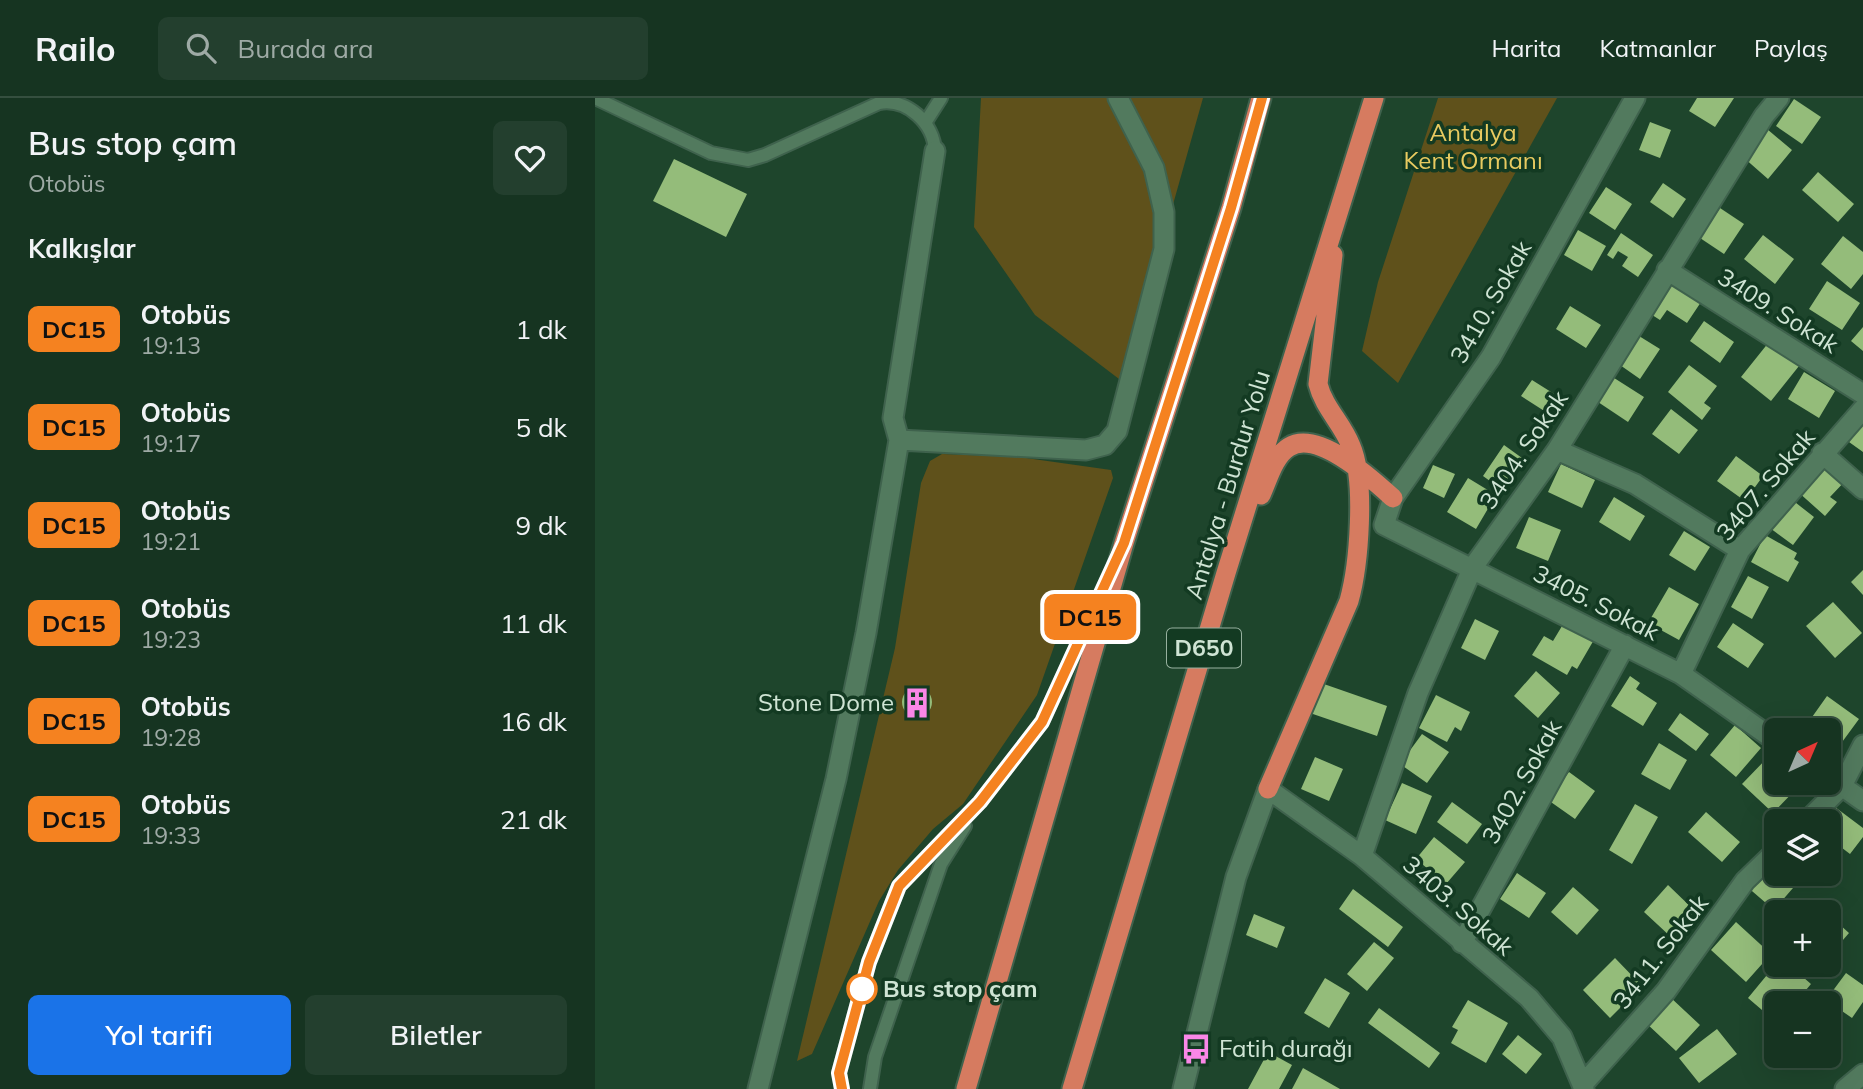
<!DOCTYPE html>
<html lang="tr">
<meta charset="utf-8">
<style>
:root{--surface:#163421;--page:#233f2e;--text:#f1f3f6;--muted:#9eaaa5;--line:#354f3f;--accent:#1a73e8}
body{margin:0;font-family:Mulish,sans-serif;background:var(--page);color:var(--text);height:100vh;display:flex;flex-direction:column;font-size:26px;white-space:nowrap}
*{box-sizing:border-box;margin:0}
p{font-size:23px;color:var(--muted)}
.icon{flex:none;width:38px;height:38px;fill:none;stroke:currentColor;stroke-width:2;stroke-linecap:round;stroke-linejoin:round}
.map{position:relative;flex:1;overflow:hidden}
.drawer{display:flex;flex-direction:column;background:var(--surface);width:595px}
.drawer>*{flex:none}
.badge{padding:0 14px;border-radius:10px;font-size:24px;line-height:46px}
.needle{width:46px;rotate:44deg}
.controls{position:absolute;left:1169px;top:620px;display:grid;gap:14px}
.controls a{display:grid;place-items:center;width:77px;height:77px;border-radius:10px;background:var(--surface);box-shadow:0 7px 28px #0002,0 0 0 2px var(--line);font-size:35px}
.map>.badge{position:absolute;translate:-50% -50%;box-shadow:0 0 0 4px #fff}
h2{padding:0 28px;font-size:26px;line-height:63px}
.round{display:grid;place-items:center;flex:none;width:74px;height:74px;border-radius:10px;background:var(--page)}
.overview{display:flex;align-items:center;justify-content:space-between;height:119px;padding:0 28px}
h1{font-size:33px;font-weight:600;line-height:52px}
.primary-button{display:flex;gap:14px;margin-top:auto;padding:14px 28px}
.primary-button a{flex:1;height:80px;border-radius:10px;background:var(--accent);color:#fff;font-size:28px;font-weight:600;line-height:80px;text-align:center}
.primary-button a+a{background:var(--page);color:var(--text)}
ul{padding:0;list-style:none}
li{display:flex;align-items:center;gap:21px;height:98px;padding:0 28px}
li div{flex:1}
li b{display:block;font-size:26px}
li em{font-style:normal}
li .badge{min-width:77px;font-weight:700;text-align:center}
header{display:flex;align-items:center;gap:42px;box-sizing:border-box;height:98px;padding:0 35px;background:var(--surface);border-bottom:2px solid var(--line)}
header strong{font-size:33px}
nav{display:flex;gap:38px;margin-inline-start:auto;font-size:24px}
.search{width:490px;height:63px;background:var(--page);display:flex;align-items:center;gap:18px;box-sizing:border-box;padding:0 24px;border-radius:10px;color:var(--muted);font-size:26px}
main{display:flex;flex:1;min-height:0}
.map>svg:first-child{display:block}
.green{fill:#5f511b}
.building{fill:#94bc7a}
.lines{fill:none;stroke-linecap:round;stroke-linejoin:round}
.service-casing{stroke:#3f624d;stroke-width:16}
.minor-casing{stroke:#3f624d;stroke-width:23}
.trunk-casing{stroke:#3f624d;stroke-width:23}
.service{stroke:#527a5e;stroke-width:12}
.minor{stroke:#527a5e;stroke-width:19}
.trunk{stroke:#d67b60;stroke-width:19}
.line-casing{stroke:#fff;stroke-width:16}
.line{stroke:#f58220;stroke-width:10}
.stop-dot{fill:#fff;stroke:#f58220;stroke-width:3.5}
.labels{text-anchor:middle;stroke-width:7;stroke-linejoin:round;paint-order:stroke}
.shield{fill:#133a22;stroke:#97b19f;stroke-width:2}
.shield-label{font-size:23px;font-weight:bold;fill:#cfe4d4}
.park-label{font-size:24px;fill:#e8ca60;stroke:#133a22}
.street-label{font-size:24px;fill:#cfe4d4;stroke:#133a22}
.poi-label{font-size:24px;fill:#cfe4d4;stroke:#133a22;text-anchor:end}
.stop-label{font-size:24px;font-weight:bold;fill:#cfe4d4;stroke:#133a22;text-anchor:start}
</style>
<header>
<strong>Railo</strong>
<div class="search"><svg class="icon" aria-label="search" viewBox="0 0 24 24"><circle cx="10" cy="10" r="6"/><path d="M15 15l6 6"/></svg>Burada ara</div>
<nav><a>Harita</a><a>Katmanlar</a><a>Paylaş</a></nav>
</header>
<main>
<section class="drawer">
<div class="overview"><div><h1>Bus stop çam</h1><p>Otobüs</p></div><a class="round"><svg class="icon" aria-label="heart" viewBox="0 0 24 24"><path d="M12 20l-8-8c-3-5 5-10 8-4 3-6 11-1 8 4z"/></svg></a></div>
<h2>Kalkışlar</h2>
<ul>
<li><span class="badge" style="background:#f58220;color:#111">DC15</span><div><b>Otobüs</b><p>19:13</p></div><em>1 dk</em></li>
<li><span class="badge" style="background:#f58220;color:#111">DC15</span><div><b>Otobüs</b><p>19:17</p></div><em>5 dk</em></li>
<li><span class="badge" style="background:#f58220;color:#111">DC15</span><div><b>Otobüs</b><p>19:21</p></div><em>9 dk</em></li>
<li><span class="badge" style="background:#f58220;color:#111">DC15</span><div><b>Otobüs</b><p>19:23</p></div><em>11 dk</em></li>
<li><span class="badge" style="background:#f58220;color:#111">DC15</span><div><b>Otobüs</b><p>19:28</p></div><em>16 dk</em></li>
<li><span class="badge" style="background:#f58220;color:#111">DC15</span><div><b>Otobüs</b><p>19:33</p></div><em>21 dk</em></li>
</ul>
<div class="primary-button"><a>Yol tarifi</a><a>Biletler</a></div>
</section>
<div class="map">
<svg width="1268" height="991" viewBox="0 0 1268 991">
<rect width="100%" height="100%" fill="#1e452c"/>
<path class="green" d="M386,0H608L528,284L440,217L379,129Z
M843,0H962L803,285L767,253L783,184Z
M347,356L424,359L516,372L518,380L442,597L368,706L338,731L303,772L284,803L217,956L202,963L300,550L326,385L335,363Z"/>
<path class="building" d="M1102,0H1139L1120,29L1094,13Z
M1199,1L1226,19L1207,46L1181,28Z
M1055,24L1076,32L1065,60L1044,52Z
M1172,31L1197,52L1173,81L1148,59Z
M79,61L152,96L131,139L58,103Z
M1223,74L1259,106L1243,124L1207,92Z
M1068,85L1091,101L1078,120L1055,104Z
M1011,89L1037,106L1020,132L994,115Z
M1125,110L1149,126L1129,156L1105,140Z
M983,132L1011,148L997,173L969,157Z
M1026,135L1058,157L1043,179L1027,168L1033,159L1023,153L1018,161L1012,157Z
M1168,137L1199,161L1180,186L1149,161Z
M1248,138L1268,154V176L1256,191L1226,166Z
M1074,183L1106,204L1092,225L1072,212L1065,222L1054,215Z
M1232,183L1265,205L1247,232L1214,211Z
M975,208L1006,227L991,250L961,231Z
M1109,223L1139,244L1125,265L1095,243Z
M1268,229V253L1256,243Z
M1044,238L1065,251L1045,281L1025,267Z
M1174,244L1204,268L1176,303L1146,279Z
M1094,267L1122,288L1109,305L1116,310L1107,322L1073,294Z
M1209,274L1240,293L1224,320L1193,301Z
M1016,278L1049,299L1033,324L1000,302Z
M937,282L964,299L954,316L926,298Z
M1076,311L1103,332L1084,356L1057,336Z
M1268,325V354L1254,344Z
M909,347L927,360L906,391L888,378Z
M1141,358L1168,378L1150,403L1122,383Z
M1230,361L1252,381L1235,399L1242,404L1230,418L1202,393Z
M966,366L1000,382L987,410L953,394Z
M838,367L860,376L849,400L828,390Z
M873,380L901,397L881,431L852,414Z
M1019,399L1050,418L1035,443L1004,424Z
M1196,401L1219,419L1198,447L1175,430Z
M934,419L966,432L953,463L921,450Z
M1089,433L1115,449L1100,473L1074,457Z
M1170,437L1202,455L1199,461L1204,464L1193,484L1156,464Z
M1268,472V497L1256,484Z
M1153,478L1174,489L1157,521L1136,509Z
M1074,489L1104,506L1084,542L1053,525Z
M1238,504L1267,535L1240,560L1211,528Z
M880,521L904,533L890,562L866,550Z
M970,523L1000,540L982,571L977,568L972,577L937,557L949,538L958,543Z
M1138,525L1169,546L1153,570L1122,549Z
M941,573L965,595L943,620L919,598Z
M1035,578L1045,585L1041,591L1062,605L1048,628L1016,608Z
M726,585L792,608L782,638L715,615Z
M307 604a15 15 0 1 1 30 0a15 15 0 1 1-30 0Z
M841,597L875,614L866,633L860,629L852,644L824,630Z
M1232,598L1264,621L1242,651L1234,645V632L1210,629Z
M1085,615L1114,636L1101,653L1073,632Z
M1140,627L1166,650L1141,679L1115,657Z
M827,636L854,654L832,685L805,666Z
M1064,645L1092,662L1075,692L1046,676Z
M1174,658L1181,665V684L1205,687L1178,715L1147,686Z
M720,659L748,671L734,703L706,691Z
M974,674L1000,693L980,721L953,702Z
M807,685L837,698L821,736L790,722Z
M857,704L887,726L872,746L842,724Z
M1040,706L1063,719L1037,766L1014,752Z
M1236,706L1268,730V739L1255,756L1234,740V723H1223Z
M1111,714L1145,744L1127,764L1093,734Z
M839,739L870,764L851,786L821,761Z
M1169,765L1198,790L1179,812L1150,787Z
M922,775L951,795L934,820L905,801Z
M1073,787L1100,813L1076,839L1049,814Z
M978,789L1004,812L982,837L956,814Z
M758,791L808,829L793,849L744,811Z
M659,816L690,829L682,850L651,837Z
M1234,817L1254,835L1235,857L1234,855Z
M1141,824L1176,856L1151,884L1116,852Z
M779,844L799,860L772,893L752,876Z
M1020,860L1047,888L1015,920L988,892Z
M1181,866H1193L1216,886L1200,905H1181V924L1153,900Z
M1251,875L1268,887V904L1257,920L1231,902Z
M730,880L755,895L734,930L709,915Z
M1075,899L1105,927L1081,953L1051,925Z
M873,902L913,925L891,965L856,945L863,932L857,929Z
M784,910L845,955L834,970L773,925Z
M1122,931L1142,956L1104,985L1084,960Z
M923,937L947,956L931,976L907,956Z
M673,954L697,967L684,991H653Z
M1207,957H1231L1220,969Z
M708,970L745,991H697Z"/>
<g class="lines">
<g class="service-casing">
<path id="service" d="M0,0L116,55L153,62L170,57L284,5C312,0 339,25 340,53
M330,25L346,0
M247,991L244,975L274,864L304,788L385,704L447,624L509,490
M275,991L280,959L346,766L370,728"/>
</g>
<g class="minor-casing">
<path id="minor" d="M1040,0L896,259L798,400L789,427L1086,576L1181,643
M1072,172L1268,296
M304,342L491,352L510,347L522,333L569,151V114L559,70L523,0
M962,352L1040,386L1145,452
M1227,355L1268,391
M1086,576L1145,452L1268,311
M1234,679L1268,703
M1212,723L1247,688L1268,647
M767,758L823,595L878,469L962,352L1169,18L1184,0
M867,845L1030,547
M989,985L1071,893L1150,783L1181,753
M163,991L241,681L271,535L304,342L298,320L340,53
M588,991L641,779L673,691L767,758L934,900L967,939L989,991
M1250,991L1268,976"/>
</g>
<g class="trunk-casing">
<path id="trunk" d="M666,397C673,382 679,358 694,349C723,331 777,381 798,400
M673,691L754,503C764,467 771,383 756,348C747,325 729,310 723,286L738,157
M371,991L529,445L636,110L666,0
M477,991L631,475L779,0"/>
</g>
<use href="#service" class="service"/>
<use href="#minor" class="minor"/>
<use href="#trunk" class="trunk"/>
</g>
<g class="lines">
<g class="line-casing">
<path id="line" d="M247,991L244,975L274,864L304,788L385,704L447,624L529,445L636,110L667,0"/>
</g>
<use href="#line" class="line"/>
</g>
<defs>
<g id="building-bare" transform="scale(2.415)"><path d="M-4-6H4V6H1V3H-1V6H-4ZM-2.5-4.3h1.7v1.8h-1.7ZM.8-4.3h1.7v1.8H.8ZM-2.5-1h1.7V.8h-1.7ZM.8-1h1.7V.8H.8Z" fill="#fa87e7" stroke="#133a22" stroke-width="2.5" paint-order="stroke"/></g>
<g id="bus-bare" transform="scale(2.415)"><path d="M-5-6H5V4H4V6H2V4H-2V6H-4V4H-5ZM-3.5-4V0h7V-4ZM-3.5 1.2v1.5H-2V1.2ZM2 1.2v1.5H3.5V1.2Z" fill="#fa87e7" stroke="#133a22" stroke-width="2.5" paint-order="stroke"/></g>
</defs>
<g fill-rule="evenodd">
<use href="#building-bare" x="322" y="605"/>
<use href="#bus-bare" x="601" y="951"/>
</g>
<circle class="stop-dot" cx="267" cy="891" r="14"/>
<g class="labels">
<rect class="shield" x="572" y="530.5" width="74" height="39" rx="5"/>
<g class="shield-label">
<text x="609" y="558">D650</text>
</g>
<g class="park-label">
<text x="878" y="43">Antalya<tspan x="878" dy="28">Kent Ormanı</tspan></text>
</g>
<g class="street-label">
<text transform="translate(896 204) rotate(-60)" y="8">3410. Sokak</text>
<text transform="translate(1183 213) rotate(32)" y="8">3409. Sokak</text>
<text transform="translate(929 352) rotate(-56)" y="8">3404. Sokak</text>
<text transform="translate(633 387) rotate(-73)" y="8">Antalya - Burdur Yolu</text>
<text transform="translate(1171 387) rotate(-50)" y="8">3407. Sokak</text>
<text transform="translate(1001 505) rotate(27)" y="8">3405. Sokak</text>
<text transform="translate(927 684) rotate(-61)" y="8">3402. Sokak</text>
<text transform="translate(863 808) rotate(41)" y="8">3403. Sokak</text>
<text transform="translate(1066 854) rotate(-52)" y="8">3411. Sokak</text>
</g>
<g class="poi-label">
<text x="299" y="613">Stone Dome</text>
<text x="624" y="959" text-anchor="start">Fatih durağı</text>
</g>
<g class="stop-label">
<text x="288" y="899">Bus stop çam</text>
</g>
</g>
</svg>
<div class="controls">
<a><svg class="needle" viewBox="-14 -14 28 28"><path d="M0-13l5 13h-10z" fill="#e53935"/><path d="M0 13l5-13h-10z" fill="#9eaaa5"/></svg></a>
<a><svg class="icon" aria-label="layers" viewBox="0 0 24 24"><path d="M12 4l9 5-9 5-9-5zM3 14l9 5 9-5"/></svg></a>
<a>+</a>
<a>−</a>
</div>
<b class="badge" style="left:495px;top:519px;background:#f58220;color:#111">DC15</b>
</div>
</main>
